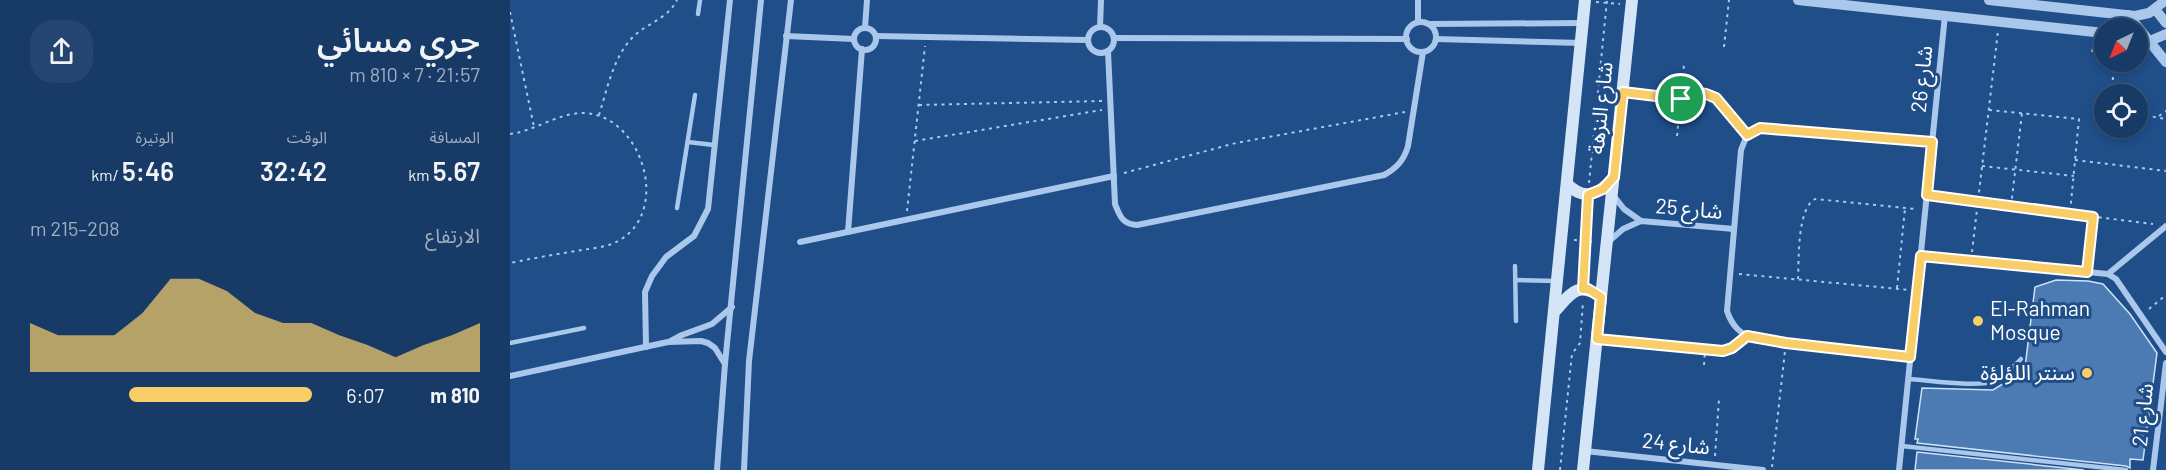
<!DOCTYPE html>
<html lang="ar">
<meta charset="utf-8">
<style>
body{margin:0;font-family:Barlow,"Noto Sans Arabic",sans-serif;background:#24456f;color:#f1f3f6;direction:rtl;height:100vh;display:flex;flex-direction:column;font-size:22px;white-space:nowrap}
*{box-sizing:border-box;margin:0}
p{font-size:20px;color:#9eadbf}
.icon{flex:none;width:33px;height:33px;fill:none;stroke:currentColor;stroke-width:2;stroke-linecap:round;stroke-linejoin:round}
.map{position:relative;flex:1;overflow:hidden;direction:ltr}
.sheet{display:flex;flex-direction:column;background:#173a66;width:510px}
.sheet>*{flex:none}
.needle{width:39px;rotate:223deg}
.buttons{position:absolute;left:1584px;top:18px;display:grid;gap:12px}
.buttons a{display:grid;place-items:center;width:54px;height:54px;border-radius:50%;background:#173a66;box-shadow:0 3px 9px #0003,0 0 0 2px #36547a;font-size:30px}
.pin{position:absolute;display:grid;place-items:center;width:51px;height:51px;color:#fff;margin:-26px;border:3px solid #fff;border-radius:50%;box-shadow:0 2px 6px #0007}
.round{display:grid;place-items:center;flex:none;width:63px;height:63px;border-radius:24px;background:#24456f}
.headline{display:flex;align-items:center;justify-content:space-between;height:102px;padding:0 30px}
h1{font-size:33px;font-weight:600;line-height:45px}
.figures{display:grid;grid-template-columns:repeat(3,1fr);gap:9px;height:102px;padding:6px 30px}
.figures div{display:grid;align-content:center}
.figures b{font-size:26px;font-weight:600}
.figures small{font-size:16px;font-weight:400}
.figures p{font-size:16px}
.chart{height:168px;padding:12px 30px}
.chart p{display:flex;justify-content:space-between}
.chart svg{width:100%;height:108px;margin-top:6px;fill:#f9ce69;opacity:.7}
ul{padding:0 30px;list-style:none;font-size:20px}
li{display:grid;grid-template-columns:96px 72px 1fr;align-items:center;height:45px}
li i{height:15px;border-radius:8px;background:#f9ce69}
main{display:flex;flex:1;min-height:0}
.map>svg:first-child{display:block}
.building{fill:#4b7bb2;stroke:#cee2f8;stroke-width:1.5}
.lines{fill:none;stroke-linecap:round;stroke-linejoin:round}
.path{stroke:#aac8eb;stroke-width:2;stroke-dasharray:3 4.5;stroke-linecap:butt}
.service{stroke:#aac8eb;stroke-width:4.5}
.minor{stroke:#aac8eb;stroke-width:6}
.tertiary{stroke:#aac8eb;stroke-width:10}
.secondary{stroke:#d5e5f8;stroke-width:12}
.route-casing{stroke:#fff;stroke-width:12}
.route{stroke:#f9ce69;stroke-width:8}
.poi-dot{fill:#f9ce69;stroke:#1f4e88;stroke-width:2}
.labels{text-anchor:middle;stroke-width:6;stroke-linejoin:round;paint-order:stroke}
.street-label{font-size:21px;fill:#fff;stroke:#1f4e88}
.poi-label{font-size:21px;fill:#fff;stroke:#1f4e88;text-anchor:start}
</style>
<main>
<div class="map">
<svg width="1656" height="470" viewBox="0 0 1656 470">
<rect width="100%" height="100%" fill="#1f4e88"/>
<!-- building -->
<g class="building">
<polygon points="1546,280 1578,281 1593,284 1620,314 1647,353 1633,460 1620,459 1620,468 1616,466 1407,443 1408,439 1405,439 1412,388 1483,390 1501,379 1515,367 1525,287"/>
<polygon points="1407,452 1574,470 1405,470"/>
</g>
<g class="lines">
<!-- path -->
<g class="path">
<polyline points="1086,2 1110,4"/>
<polyline points="0,12 24,127"/>
<polyline points="1214,47 1219,0"/>
<polyline points="1582,52 1584,43"/>
<polyline points="1604,62 1602,91 1605,93 1615,92 1618,94"/>
<path d="M1171,91C1209,95 1209,100 1232,128"/>
<polyline points="1123,94 1171,99"/>
<polyline points="409,105 592,101"/>
<polyline points="1479,110 1569,119 1560,213"/>
<polyline points="1628,114 1656,119"/>
<path d="M89,115C97,90 103,58 122,38C136,23 157,20 167,0"/>
<polyline points="1649,116 1656,111"/>
<path d="M0,134C25,131 49,112 75,113C132,116 162,212 108,241C98,247 84,248 72,250C48,254 24,258 0,263"/>
<polyline points="1167,136 1174,64"/>
<polyline points="405,141 592,110"/>
<polyline points="1565,160 1656,171"/>
<polyline points="1472,166 1564,176"/>
<polyline points="614,173 726,143 895,112"/>
<polyline points="1079,183 1097,0"/>
<polyline points="1425,197 1643,224"/>
<polyline points="1501,206 1512,113"/>
<polyline points="397,211 415,46"/>
<polyline points="1064,240 1085,242"/>
<polyline points="1462,252 1488,31"/>
<polyline points="1578,265 1583,217"/>
<polyline points="1229,274 1400,290"/>
<polyline points="1074,279 1078,206"/>
<path d="M1288,279C1289,259 1287,209 1305,199L1405,209"/>
<polyline points="1387,288 1395,208"/>
<polyline points="1639,309 1656,295"/>
<polyline points="1099,340 1204,351 1223,348 1231,343"/>
<polyline points="1194,365 1195,350"/>
<polyline points="1205,456 1209,399"/>
<polyline points="1262,467 1275,351"/>
<polyline points="1050,470 1061,363 1062,354 1070,343 1073,302"/>
</g>
<!-- service -->
<g class="service">
<polyline points="188,14 190,0"/>
<polyline points="178,142 204,145"/>
<polyline points="167,208 185,95"/>
<polyline points="1005,266 1006,321"/>
<polyline points="1005,280 1046,281"/>
<polyline points="0,343 74,328"/>
<path d="M1398,379C1418,380 1468,388 1485,381C1495,376 1503,367 1511,359"/>
<polyline points="1392,446 1616,470"/>
</g>
<!-- minor -->
<g class="minor">
<polyline points="908,0 908,22"/>
<circle cx="911" cy="37" r="15"/>
<polyline points="919,24 1072,23"/>
<polyline points="590,27 591,0"/>
<circle cx="591" cy="40" r="13"/>
<polyline points="355,28 357,0"/>
<circle cx="355" cy="39" r="11"/>
<polyline points="276,36 344,39"/>
<polyline points="366,36 578,40"/>
<polyline points="604,38 897,39"/>
<polyline points="926,39 1071,43"/>
<path d="M598,51L605,204C610,216 612,224 627,225L874,175C887,168 894,160 898,146L913,52"/>
<polyline points="1103,195 1114,209 1131,221"/>
<polyline points="338,232 352,49"/>
<polyline points="290,242 604,176"/>
<polyline points="1097,243 1113,229 1131,221 1224,229"/>
<polyline points="1411,256 1598,274 1606,279 1656,352"/>
<polyline points="1598,274 1656,226"/>
<polyline points="159,342 172,335 202,324 222,307"/>
<polyline points="136,347 135,292 142,276 156,257 184,236 198,209 220,0"/>
<path d="M1400,357L1245,339C1230,334 1222,326 1217,311L1231,150L1237,135L1250,128L1422,143"/>
<polyline points="0,376 158,342 191,341 198,343 205,348 215,364"/>
<polyline points="1075,451 1253,470"/>
<polyline points="207,470 215,364 251,0"/>
<polyline points="234,470 239,361 281,0"/>
<polyline points="1389,470 1435,15"/>
<polyline points="1643,470 1656,363"/>
</g>
<!-- tertiary -->
<g class="tertiary">
<polyline points="1288,0 1594,33"/>
<polyline points="1479,0 1625,16 1639,13 1656,0"/>
<polyline points="1645,9 1656,23"/>
<polyline points="1618,15 1656,62"/>
<polyline points="1628,39 1640,41 1656,34"/>
</g>
<!-- secondary -->
<g class="secondary">
<path d="M1057,184C1075,202 1090,194 1104,177"/>
<path d="M1044,312C1060,295 1067,280 1091,297"/>
<polyline points="1028,470 1075,0"/>
<polyline points="1073,470 1122,0"/>
</g>
</g>
<g class="lines">
<!-- route casing -->
<g class="route-casing">
<polygon id="route" points="1172,91 1196,94 1206,98 1237,135 1250,128 1422,142 1417,195 1583,217 1577,272 1411,256 1400,357 1276,343 1237,336 1222,348 1213,351 1087,339 1091,297 1078,289 1073,289 1078,195 1093,189 1104,177 1113,92 1171,99"/>
</g>
<!-- route -->
<use href="#route" class="route"/>
</g>
<!-- markers -->
<g class="poi-dot">
<circle cx="1468" cy="321" r="6"/>
<circle cx="1577" cy="373" r="6"/>
</g>
<g class="labels">
<!-- street labels -->
<g class="street-label">
<text transform="translate(1412 79) rotate(-84)" y="7">شارع 26</text>
<text transform="translate(1091 108) rotate(-84)" y="7">شارع النزهة</text>
<text transform="translate(1179 209) rotate(5)" y="7">شارع 25</text>
<text transform="translate(1633 415) rotate(-84)" y="7">شارع 21</text>
<text transform="translate(1166 444) rotate(6)" y="7">شارع 24</text>
</g>
<!-- poi labels -->
<g class="poi-label">
<text x="1480" y="316">El-Rahman<tspan x="1480" dy="24">Mosque</tspan></text>
<text x="1565" y="380" text-anchor="end">سنتر اللؤلؤة</text>
</g>
</g>
</svg>
<div class="buttons">
<a><svg class="needle" viewBox="-14 -14 28 28"><path d="M0-13l5 13h-10z" fill="#e53935"/><path d="M0 13l5-13h-10z" fill="#9eadbf"/></svg></a>
<a><svg class="icon" aria-label="locate" viewBox="0 0 24 24"><circle cx="12" cy="12" r="6"/><path d="M12 2v4M12 18v4M2 12h4M18 12h4"/></svg></a>
</div>
<div class="pin" style="left:1171px;top:99px;background:#1e9e55"><svg class="icon" aria-label="arrive" viewBox="0 0 24 24"><path d="M6 21V4h12l-3 4 3 4H6"/></svg></div>
</div>
<section class="sheet">
<div class="headline"><div><h1>جري مسائي</h1><p>21:57 · 7 × 810 m</p></div><a class="round"><svg class="icon" aria-label="share" viewBox="0 0 24 24"><path d="M12 15V3M7 8l5-5 5 5M5 13v7h14v-7"/></svg></a></div>
<div class="figures">
<div><p>المسافة</p><b>5.67<small> km</small></b></div>
<div><p>الوقت</p><b>32:42</b></div>
<div><p>الوتيرة</p><b>5:46<small> /km</small></b></div>
</div>
<div class="chart"><p><span>الارتفاع</span>208–215 m</p>
<svg viewBox="0 0 160 44" preserveAspectRatio="none"><path d="M0 44V24L10 29L20 29L30 29L40 20L50 6L60 6L70 11L80 20L90 24L100 24L110 29L120 33L130 38L140 33L150 29L160 24V44z"/></svg>
</div>
<ul>
<li><b>810 m</b>6:07<i style="width:65%"></i></li>
</ul>
</section>
</main>
